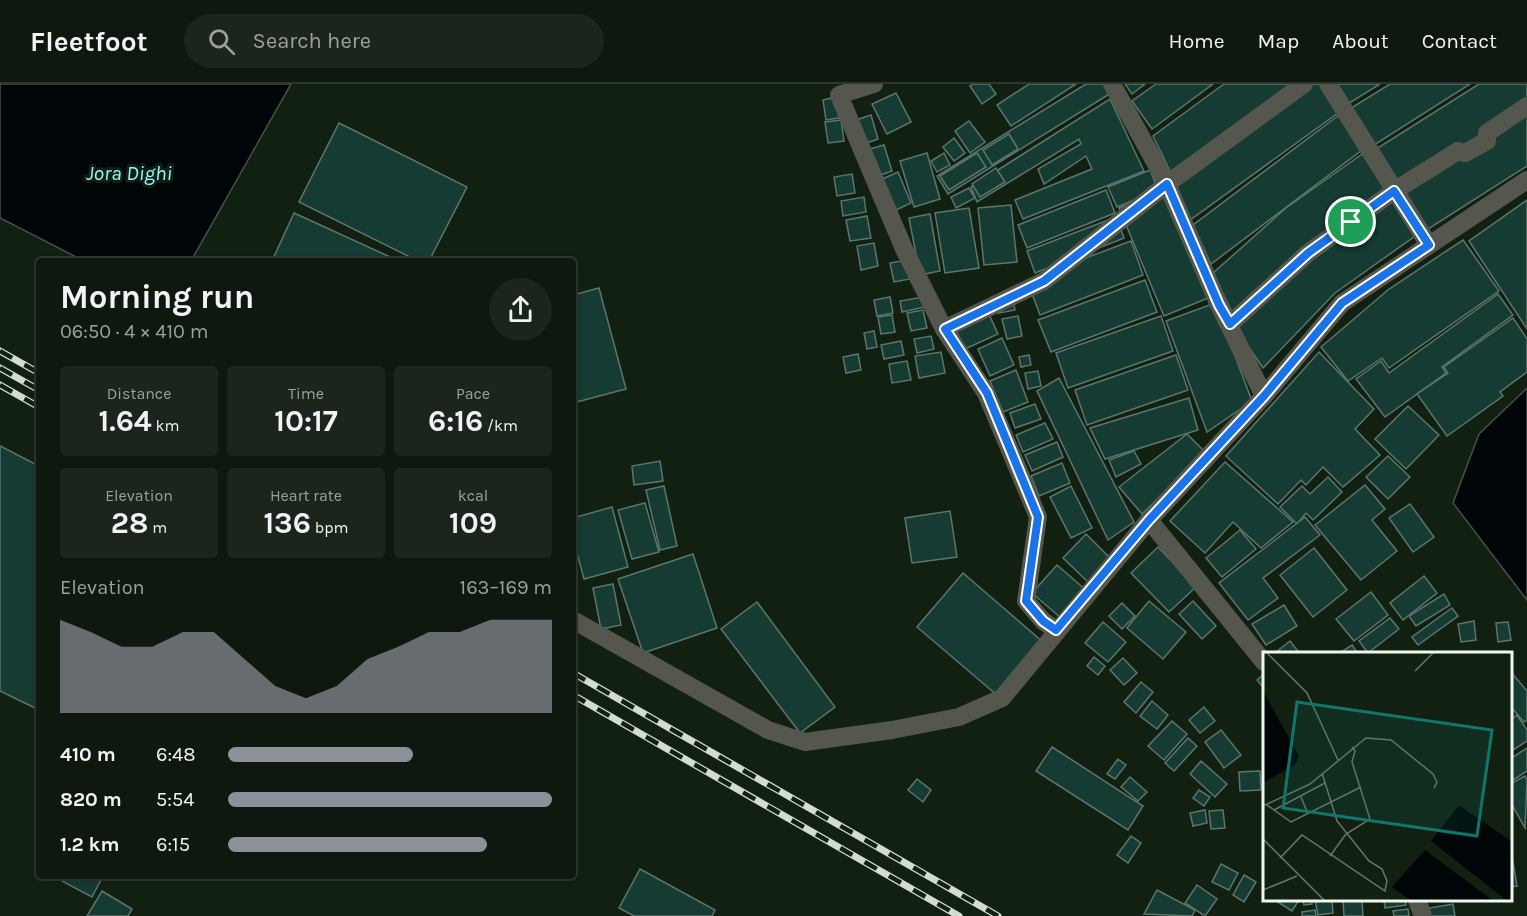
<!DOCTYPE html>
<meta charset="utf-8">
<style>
body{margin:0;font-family:Karla,sans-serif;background:#1c251c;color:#f1f3f6;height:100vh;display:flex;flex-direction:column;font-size:22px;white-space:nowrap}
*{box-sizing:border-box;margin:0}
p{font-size:20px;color:#9ba09e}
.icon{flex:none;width:33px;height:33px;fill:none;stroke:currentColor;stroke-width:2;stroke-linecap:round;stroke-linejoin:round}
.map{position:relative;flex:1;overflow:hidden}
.side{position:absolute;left:36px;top:174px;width:540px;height:621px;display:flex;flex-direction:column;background:#0e180e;border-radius:6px;box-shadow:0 3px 9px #0003,0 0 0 2px #2e372e}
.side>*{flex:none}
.pin{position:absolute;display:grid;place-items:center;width:51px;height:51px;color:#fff;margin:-26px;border:3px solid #fff;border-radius:50%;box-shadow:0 2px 6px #0007}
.round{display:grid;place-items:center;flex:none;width:63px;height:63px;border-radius:32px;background:#1c251c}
.summary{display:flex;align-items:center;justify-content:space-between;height:102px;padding:0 24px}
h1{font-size:33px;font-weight:700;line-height:45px}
.metrics{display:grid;grid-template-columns:repeat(3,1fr);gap:9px;height:102px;padding:6px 24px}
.metrics div{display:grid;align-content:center;border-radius:6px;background:#1c251c;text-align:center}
.metrics b{font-size:30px;font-weight:700}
.metrics small{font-size:16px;font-weight:400}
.metrics p{font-size:16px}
.chart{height:168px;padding:12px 24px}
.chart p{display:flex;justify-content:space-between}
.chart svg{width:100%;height:108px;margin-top:6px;fill:#8c9099;opacity:.7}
ul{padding:0 24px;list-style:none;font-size:20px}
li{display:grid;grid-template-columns:96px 72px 1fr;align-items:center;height:45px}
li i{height:15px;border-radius:8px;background:#8c9099}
header{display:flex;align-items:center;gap:36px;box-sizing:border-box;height:84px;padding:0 30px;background:#0e180e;border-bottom:2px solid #2e372e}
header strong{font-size:28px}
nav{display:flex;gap:33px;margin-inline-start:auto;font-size:21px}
.search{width:420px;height:54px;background:#1c251c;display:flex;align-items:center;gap:15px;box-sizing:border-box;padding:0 21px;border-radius:33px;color:#9ba09e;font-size:22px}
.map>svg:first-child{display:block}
.water{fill:#000607;stroke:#474f4c;stroke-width:1.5}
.building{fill:#153b32;stroke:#5c766e;stroke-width:1.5}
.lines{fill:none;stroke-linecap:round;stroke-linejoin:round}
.minor{stroke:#55574e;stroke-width:18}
.rail-casing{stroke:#d2dcd2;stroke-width:7}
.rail{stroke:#122012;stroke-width:4.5;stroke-dasharray:14;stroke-linecap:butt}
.route-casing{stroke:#fff;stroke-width:12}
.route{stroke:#1a73e8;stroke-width:8}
.labels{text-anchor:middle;stroke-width:6;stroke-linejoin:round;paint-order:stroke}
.water-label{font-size:21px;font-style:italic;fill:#99f4ff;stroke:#122012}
.inset-road{fill:none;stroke:#6a766a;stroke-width:1.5}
.view{fill:#0f766e;fill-opacity:0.15;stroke:#0f766e;stroke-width:3}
.inset-edge{fill:none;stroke:#eef8ee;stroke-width:3}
</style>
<header>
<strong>Fleetfoot</strong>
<div class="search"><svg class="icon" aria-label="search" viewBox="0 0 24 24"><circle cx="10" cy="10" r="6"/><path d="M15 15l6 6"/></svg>Search here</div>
<nav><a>Home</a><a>Map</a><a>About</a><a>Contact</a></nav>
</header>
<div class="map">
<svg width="1527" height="832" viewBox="0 0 1527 832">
<rect width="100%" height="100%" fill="#122012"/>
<!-- water -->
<g class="water">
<polygon points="0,0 291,0 191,177 84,177 0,134"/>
<polygon points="1527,304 1527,516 1453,419 1479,350"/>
</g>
<!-- building -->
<g class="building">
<polygon points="973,0 989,0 996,10 982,20 970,2"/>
<polygon points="1029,0 1076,0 1011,42 997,21"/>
<polygon points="1086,0 1105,0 1111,9 948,110 937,92"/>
<polygon points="1125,0 1145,0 1132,10"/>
<polygon points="1156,0 1213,0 1152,45 1132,17"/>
<polygon points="1224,0 1298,0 1172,91 1153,52"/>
<polygon points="1307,0 1322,0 1338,29 1190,136 1172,99"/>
<polygon points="1335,0 1380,0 1348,20"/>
<polygon points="1390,0 1470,0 1371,63 1348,26"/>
<polygon points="1479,0 1527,0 1527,15 1483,50 1395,102 1373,67"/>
<polygon points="896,9 911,38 887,50 872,20"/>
<polygon points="836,13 839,34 826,36 823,16"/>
<polygon points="1110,15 1144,87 1023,135 1015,116 1092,85 1086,72 1044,100 1038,85 1081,60 1079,55 977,118 971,103"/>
<polygon points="1527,26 1527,82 1425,147 1399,106"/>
<polygon points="871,31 878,55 864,60 856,36"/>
<polygon points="1339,31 1362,66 1211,180 1193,141"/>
<polygon points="841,36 844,57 828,59 825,38"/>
<polygon points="969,37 985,58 970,69 955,47"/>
<polygon points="339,39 467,103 429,177 418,177 299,118"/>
<polygon points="1009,50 1018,65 992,81 983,66"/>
<polygon points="954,54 965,69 954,77 943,63"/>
<polygon points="884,61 892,87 878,92 870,65"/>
<polygon points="1365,68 1390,105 1234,232 1213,189 1286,124"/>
<polygon points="927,69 940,115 914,123 900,77"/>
<polygon points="944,69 950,81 937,88 931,77"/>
<polygon points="977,69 986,83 949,106 940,92"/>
<polygon points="996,84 1005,98 980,113 972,100"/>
<polygon points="1150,86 1158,106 1117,123 1108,103"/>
<polygon points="898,88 911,119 894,127 880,96"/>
<polygon points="852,90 855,109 837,112 834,93"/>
<polygon points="969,104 975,114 956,124 951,113"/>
<polygon points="1106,106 1115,129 1027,164 1018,141"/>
<polygon points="1161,107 1208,214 1164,232 1119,124"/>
<polygon points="1392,112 1418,150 1335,209 1263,284 1235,243 1308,174"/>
<polygon points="864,113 866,128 843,132 841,117"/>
<polygon points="1527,116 1527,245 1469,157"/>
<polygon points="1011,121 1017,178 984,181 978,124"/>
<polygon points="969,124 979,184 945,189 935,129"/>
<polygon points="294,129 399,177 272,177"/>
<polygon points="930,130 940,187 920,191 909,134"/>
<polygon points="867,132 871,154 850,157 846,136"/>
<polygon points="1116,133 1124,154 1035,189 1027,167"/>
<polygon points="1463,156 1499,207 1389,284 1382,274 1348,297 1321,263 1389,205"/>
<polygon points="1131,157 1143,191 1040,231 1027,196"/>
<polygon points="874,159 878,182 861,186 857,162"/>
<polygon points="907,176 910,195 894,198 890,179"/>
<polygon points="1145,196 1157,228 1051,268 1038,236"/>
<polygon points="599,204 626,305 573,319 573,211"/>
<polygon points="1498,210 1513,231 1442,283 1446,289 1385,333 1356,295 1381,277 1389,289"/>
<polygon points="890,213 893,229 877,232 874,216"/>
<polygon points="923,213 925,223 902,228 900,217"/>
<polygon points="1013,216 1015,226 999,229"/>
<polygon points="1215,219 1252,317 1207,348 1166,237"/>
<polygon points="986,224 998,250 965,265 953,240"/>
<polygon points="923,226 927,244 911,247 907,229"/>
<polygon points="892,231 895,248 881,250 878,233"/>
<polygon points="1018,232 1022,252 1007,255 1002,235"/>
<polygon points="1161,232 1173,267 1068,304 1056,269"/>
<polygon points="1513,234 1527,255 1527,288 1500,308 1503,312 1447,352 1417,310 1448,289 1444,283"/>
<polygon points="874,247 877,263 867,265 864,249"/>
<polygon points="931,252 934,265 917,269 914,255"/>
<polygon points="1002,254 1014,281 990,292 978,265"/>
<polygon points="901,257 904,271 884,275 881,261"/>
<polygon points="941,268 945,289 919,294 915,272"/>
<polygon points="1319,268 1374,325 1355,345 1380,371 1343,403 1323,383 1306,401 1301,396 1278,420 1226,372"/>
<polygon points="858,270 861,286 846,289 843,273"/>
<polygon points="1029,271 1031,281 1021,283 1019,273"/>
<polygon points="1176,271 1188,306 1087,341 1075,306"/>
<polygon points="907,277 911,296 892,299 889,280"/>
<polygon points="1016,286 1028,318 1003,328 990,297"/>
<polygon points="1038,287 1041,302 1028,305 1025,289"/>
<polygon points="1059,294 1134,438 1108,456 1037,307"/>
<polygon points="1189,314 1198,346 1105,375 1090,344"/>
<polygon points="1035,320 1041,335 1015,344 1010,329"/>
<polygon points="1408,322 1439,351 1406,385 1375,355"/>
<polygon points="1045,339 1053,355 1023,368 1016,351"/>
<polygon points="1187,350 1205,368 1142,430 1119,403"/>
<polygon points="1057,358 1063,373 1032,387 1025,371"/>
<polygon points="0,362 39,382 39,626 0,607"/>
<polygon points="1134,367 1141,380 1116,393 1109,376"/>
<polygon points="1388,372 1410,393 1388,415 1366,393"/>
<polygon points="660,377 663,397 634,401 632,382"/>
<polygon points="1225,378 1293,438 1261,464 1233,438 1205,469 1170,437"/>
<polygon points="1062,379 1070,399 1039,412 1031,392"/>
<polygon points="1328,393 1342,408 1313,436 1306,429 1297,440 1280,423 1302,402 1310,410"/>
<polygon points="1365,401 1385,425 1372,436 1397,467 1361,496 1315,441"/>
<polygon points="664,402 677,462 660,466 646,406"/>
<polygon points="1071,402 1092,444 1071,454 1050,413"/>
<polygon points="645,419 659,468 632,475 618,426"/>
<polygon points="1410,420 1434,453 1413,468 1389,434"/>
<polygon points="612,423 628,483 584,495 573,454 573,434"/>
<polygon points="950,427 957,473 912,479 905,434"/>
<polygon points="1305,433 1320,451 1263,494 1278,514 1248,536 1219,499"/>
<polygon points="1240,446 1256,465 1222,493 1206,474"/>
<polygon points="1086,450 1110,474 1088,498 1063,474"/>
<polygon points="1158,463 1196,503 1169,528 1131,489"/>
<polygon points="1314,464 1347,506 1313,533 1280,491"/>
<polygon points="693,470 717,544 643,569 618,495"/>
<polygon points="1057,481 1087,507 1062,535 1032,509"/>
<polygon points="963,489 1044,559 998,612 917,543"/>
<polygon points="1424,492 1437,509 1403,536 1390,519"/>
<polygon points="613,500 621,541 601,545 593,504"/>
<polygon points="1371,508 1388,531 1354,557 1336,535"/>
<polygon points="1444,510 1450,521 1416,542 1409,532"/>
<polygon points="1149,517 1186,548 1163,575 1127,544"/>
<polygon points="1193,517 1216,542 1202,555 1179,530"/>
<polygon points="757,518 835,623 800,649 721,545"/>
<polygon points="1122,519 1135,532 1122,545 1109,532"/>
<polygon points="1284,521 1297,542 1266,561 1252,540"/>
<polygon points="1452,524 1458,532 1418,561 1412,553"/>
<polygon points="1390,534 1399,545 1368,569 1359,557"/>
<polygon points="1474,537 1476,556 1461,558 1458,540"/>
<polygon points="1103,538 1126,558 1108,578 1085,559"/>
<polygon points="1508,538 1511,556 1498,558 1496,539"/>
<polygon points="1290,557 1300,570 1278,570 1276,568"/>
<polygon points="1352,561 1358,570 1338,570"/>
<polygon points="1094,573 1105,582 1098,591 1087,582"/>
<polygon points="1123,574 1137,589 1124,601 1110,586"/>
<polygon points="1510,587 1527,607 1527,636 1524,638 1510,622"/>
<polygon points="1264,590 1264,600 1262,602 1257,596"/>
<polygon points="1141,598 1153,608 1136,629 1124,618"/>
<polygon points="1152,617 1168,631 1157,645 1140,632"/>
<polygon points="1204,623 1215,637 1200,649 1189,636"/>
<polygon points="1517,631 1527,646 1527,657 1510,668 1510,636"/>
<polygon points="1172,637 1187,650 1164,676 1148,662"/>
<polygon points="1221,646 1241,671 1224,684 1205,658"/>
<polygon points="1188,654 1197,662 1174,687 1165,679"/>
<polygon points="1052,663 1143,722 1128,746 1036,687"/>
<polygon points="1527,664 1527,687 1510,698 1510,675"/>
<polygon points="1118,675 1126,681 1115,695 1107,690"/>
<polygon points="1201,677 1227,700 1215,713 1190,690"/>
<polygon points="1260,687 1261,706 1240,707 1239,688"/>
<polygon points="1525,692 1527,696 1525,744 1510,717 1510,700"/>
<polygon points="1130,693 1147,708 1138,717 1121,703"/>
<polygon points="917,695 931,706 923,718 908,706"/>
<polygon points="1199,706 1210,713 1204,722 1193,714"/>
<polygon points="1205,726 1207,739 1193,742 1190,729"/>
<polygon points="1223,726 1225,744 1211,745 1209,727"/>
<polygon points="1131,752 1141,759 1128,779 1117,771"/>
<polygon points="1510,778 1513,778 1517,802 1510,803"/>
<polygon points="1221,780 1238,789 1229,806 1212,798"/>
<polygon points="640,785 715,826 712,832 634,832 619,824"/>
<polygon points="1244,791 1256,798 1244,818 1233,811"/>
<polygon points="59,792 103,792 92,813 58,795"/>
<polygon points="1197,801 1217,815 1205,832 1185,819"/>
<polygon points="1157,806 1195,826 1192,832 1144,830"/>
<polygon points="102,807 132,825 128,832 87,832"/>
<polygon points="1280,816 1299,816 1292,827 1278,818"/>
<polygon points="1303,816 1312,816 1312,820 1304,821"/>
<polygon points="1315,816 1332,816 1333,829 1318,831"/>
<polygon points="1343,816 1362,816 1363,832 1344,832"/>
<polygon points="1384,816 1405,816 1406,821 1385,824"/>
<polygon points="1453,820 1455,832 1430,832 1429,824"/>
<polygon points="1408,825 1409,832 1394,832 1393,827"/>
<polygon points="1315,826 1316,832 1302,832 1302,828"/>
</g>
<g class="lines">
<!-- minor -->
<g class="minor">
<polyline points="874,0 839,11 904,165 944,245 986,309 1038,433 1026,517 1043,537 1056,546"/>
<polyline points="1112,0 1167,100 1219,221 1264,312"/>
<polyline points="1328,0 1429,161"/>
<polyline points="1230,240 1308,169 1394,107 1458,67 1465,69 1487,57 1487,49 1527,22"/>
<polyline points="944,245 1044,197 1167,100 1304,0"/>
<polyline points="1149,436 1264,578"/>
<polyline points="573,536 768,646 805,658 892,646 959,633 1002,614 1149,436 1264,312 1342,219 1527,96"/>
<polyline points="1417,816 1423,832"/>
</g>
<!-- rail casing -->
<g class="rail-casing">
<g id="rail">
<polyline points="0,267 39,289"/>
<polyline points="0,284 39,306"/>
<polyline points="0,301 39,323"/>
<polyline points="573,589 998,832"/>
<polyline points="573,611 959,832"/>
</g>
</g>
<!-- rail -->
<use href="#rail" class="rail"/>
</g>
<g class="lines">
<!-- route casing -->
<g class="route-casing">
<polygon id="route" points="1167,100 1219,221 1230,240 1308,169 1394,107 1429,161 1342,219 1264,312 1149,436 1056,546 1043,537 1026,517 1038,433 987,309 945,245 1044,197"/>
</g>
<!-- route -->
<use href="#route" class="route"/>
</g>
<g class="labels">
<!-- water labels -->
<g class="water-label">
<text x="129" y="96">Jora Dighi</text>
</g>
</g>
<!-- overview -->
<g transform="translate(1263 568)">
<rect width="249" height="249" fill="#122012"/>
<path d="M0,39L36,104L32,113L0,131ZM196,153L249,190V248H243L168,189ZM162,198L229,248H147L129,235Z" fill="#000607"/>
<path class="inset-road" d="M4,1L44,41L75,108M152,19L170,1M38,145L45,162M4,153L28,170L98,135M0,154L47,132L103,86L128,88L170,122L174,130L171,136M11,158L62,131M0,187L61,248M67,204L83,182L107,167L89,110L92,99L89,95M17,206L39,183L122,239L124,229L119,217L106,209L74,169L59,121M0,238L34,224"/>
<path class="view" d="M34,50L229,78L214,184L20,156Z"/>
<rect width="249" height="249" class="inset-edge"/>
</g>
</svg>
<div class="pin" style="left:1351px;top:138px;background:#1e9e55"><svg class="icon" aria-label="arrive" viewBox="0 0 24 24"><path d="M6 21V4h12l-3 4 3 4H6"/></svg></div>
<section class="side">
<div class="summary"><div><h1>Morning run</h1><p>06:50 · 4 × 410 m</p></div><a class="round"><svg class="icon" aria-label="share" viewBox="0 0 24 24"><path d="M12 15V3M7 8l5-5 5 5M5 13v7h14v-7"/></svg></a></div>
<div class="metrics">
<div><p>Distance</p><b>1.64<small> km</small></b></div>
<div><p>Time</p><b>10:17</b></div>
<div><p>Pace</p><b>6:16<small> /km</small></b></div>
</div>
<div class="metrics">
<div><p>Elevation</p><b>28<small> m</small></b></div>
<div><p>Heart rate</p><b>136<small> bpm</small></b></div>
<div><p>kcal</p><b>109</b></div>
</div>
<div class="chart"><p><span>Elevation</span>163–169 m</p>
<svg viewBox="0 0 160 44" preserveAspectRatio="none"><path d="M0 44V6L10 11L20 17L30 17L40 11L50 11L60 22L70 33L80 38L90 33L100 22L110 17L120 11L130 11L140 6L150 6L160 6V44z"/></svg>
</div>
<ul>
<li><b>410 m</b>6:48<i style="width:57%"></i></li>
<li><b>820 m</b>5:54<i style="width:100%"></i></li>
<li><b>1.2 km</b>6:15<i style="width:80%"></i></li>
</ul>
</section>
</div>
